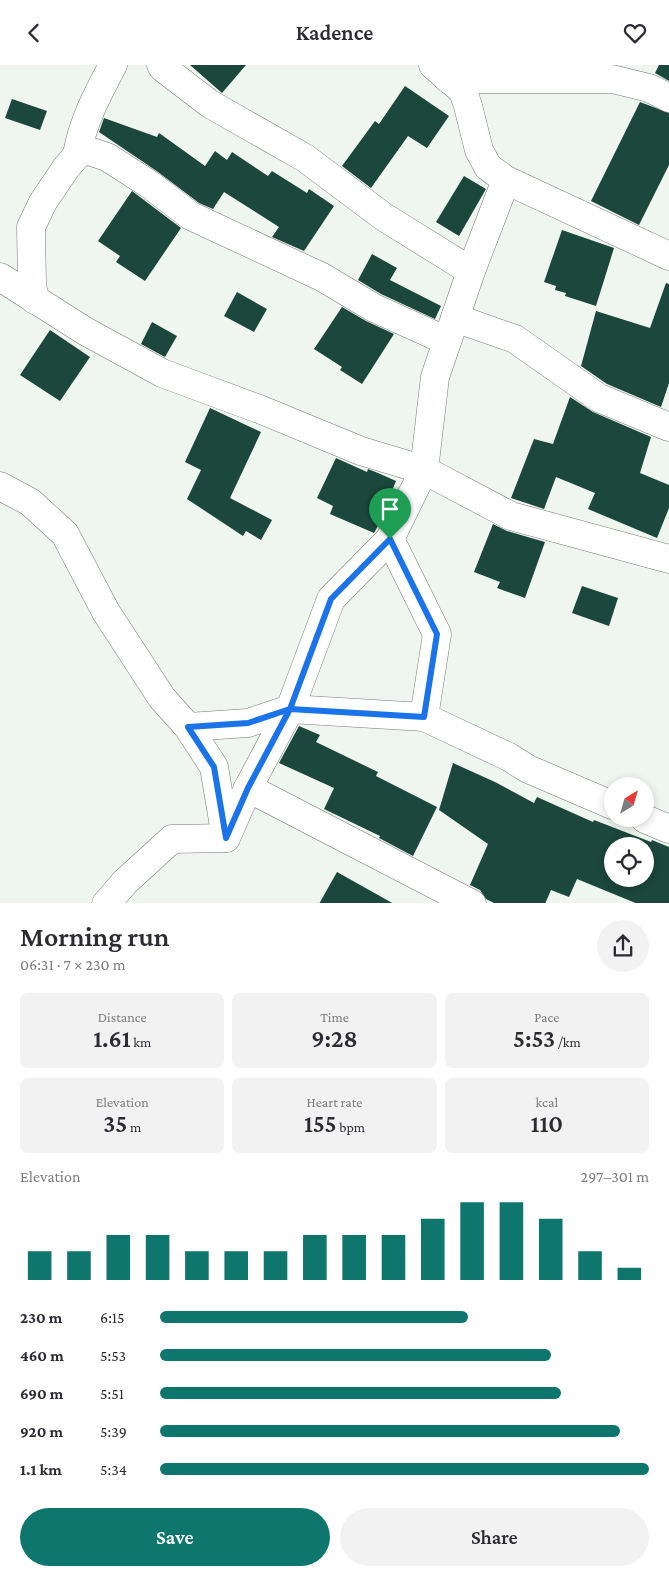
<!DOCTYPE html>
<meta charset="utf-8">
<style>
body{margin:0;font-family:"Crimson Pro",serif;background:#f2f2f3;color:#2b2b33;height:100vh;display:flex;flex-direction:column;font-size:19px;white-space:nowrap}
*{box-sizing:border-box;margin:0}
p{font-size:16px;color:#7c7c81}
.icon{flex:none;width:28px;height:28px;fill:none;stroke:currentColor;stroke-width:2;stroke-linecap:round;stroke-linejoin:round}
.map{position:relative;height:838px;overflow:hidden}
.side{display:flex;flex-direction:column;background:#fff;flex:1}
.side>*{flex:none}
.needle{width:32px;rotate:37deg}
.buttons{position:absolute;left:604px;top:712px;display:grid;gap:10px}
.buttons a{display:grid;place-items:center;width:50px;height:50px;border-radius:50%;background:#fff;box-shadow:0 2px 8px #0003;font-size:25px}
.pin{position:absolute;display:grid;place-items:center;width:42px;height:42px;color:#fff;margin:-51px -21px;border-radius:50% 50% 50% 0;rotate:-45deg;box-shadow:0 0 5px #0007}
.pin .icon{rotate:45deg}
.round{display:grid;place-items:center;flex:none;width:52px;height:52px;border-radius:26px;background:#f2f2f3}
.head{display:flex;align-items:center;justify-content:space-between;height:85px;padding:0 20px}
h1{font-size:28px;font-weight:600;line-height:38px}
.stats{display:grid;grid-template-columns:repeat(3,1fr);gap:8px;height:85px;padding:5px 20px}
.stats div{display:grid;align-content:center;border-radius:8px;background:#f2f2f3;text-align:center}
.stats b{font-size:25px;font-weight:600}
.stats small{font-size:14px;font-weight:400}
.stats p{font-size:14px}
.chart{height:140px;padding:10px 20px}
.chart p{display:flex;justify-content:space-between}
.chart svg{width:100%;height:90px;margin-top:5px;stroke:#0f766e;stroke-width:6}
.action{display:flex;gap:10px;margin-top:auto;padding:10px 20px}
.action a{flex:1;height:58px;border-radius:30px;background:#0f766e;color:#fff;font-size:20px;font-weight:600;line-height:58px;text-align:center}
.action a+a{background:#f2f2f3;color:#2b2b33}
ul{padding:0 20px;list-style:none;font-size:16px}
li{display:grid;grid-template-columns:80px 60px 1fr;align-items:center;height:38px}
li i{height:12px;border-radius:6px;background:#0f766e}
header{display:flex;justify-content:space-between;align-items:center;height:65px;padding:0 20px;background:#fff;font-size:22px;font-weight:600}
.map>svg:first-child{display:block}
.building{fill:#1c473c;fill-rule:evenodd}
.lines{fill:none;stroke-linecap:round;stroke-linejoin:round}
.minor-casing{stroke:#767b76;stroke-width:29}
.minor{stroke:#fff;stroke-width:28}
.route-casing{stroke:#fff;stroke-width:10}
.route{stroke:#1a73e8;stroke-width:6}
</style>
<header><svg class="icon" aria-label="back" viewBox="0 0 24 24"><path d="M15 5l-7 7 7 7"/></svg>Kadence<svg class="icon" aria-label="heart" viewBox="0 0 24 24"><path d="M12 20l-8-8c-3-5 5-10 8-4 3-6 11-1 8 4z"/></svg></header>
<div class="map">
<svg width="669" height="839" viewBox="0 0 669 839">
<rect width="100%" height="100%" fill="#eff5ef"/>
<!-- building -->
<g class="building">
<polygon points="190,0 246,0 222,28"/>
<polygon points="659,0 669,0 669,16 655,8"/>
<polygon points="405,21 449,51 427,83 408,71 371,123 342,101 375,56 379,59"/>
<polygon points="12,34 47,46 40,65 5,53"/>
<polygon points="640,37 669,48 669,100 639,160 591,136"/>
<polygon points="104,53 157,72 159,68 205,101 215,86 227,95 232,87 268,111 272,106 307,128 309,124 334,141 304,186 272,172 279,162 224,127 213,144 199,138 158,107 99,67"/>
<polygon points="464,111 486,124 459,171 436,157"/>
<polygon points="132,126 181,163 145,216 116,197 120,191 98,176"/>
<polygon points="562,165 614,183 596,241 565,231 566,228 555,225 556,221 544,217"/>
<polygon points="372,189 397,203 390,215 441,241 435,254 381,229 358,215"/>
<polygon points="666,218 669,219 669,318 661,342 607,319 581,301 596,246 650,263"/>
<polygon points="237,227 267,244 254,267 224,251"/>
<polygon points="342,242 366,256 394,269 362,319 340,305 342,302 314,284"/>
<polygon points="152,257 177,271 165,292 141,279"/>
<polygon points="50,265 90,292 60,336 20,310"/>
<polygon points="570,332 593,347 651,372 640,408 669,420 669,443 657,473 588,444 595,428 556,412 544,444 511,433 534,374 553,379"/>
<polygon points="210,343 261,367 230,433 272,455 261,475 246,466 243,471 187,434 201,405 185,397"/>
<polygon points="336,393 367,407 368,404 378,408 396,416 385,442 388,443 374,468 330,449 333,441 317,433"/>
<polygon points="493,459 507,466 545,477 525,533 497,523 500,517 474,507"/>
<polygon points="582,521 618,533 609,561 572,548"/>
<polygon points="299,661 320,670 316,677 378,707 376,711 437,742 413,791 379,773 380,771 324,744 334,723 279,698"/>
<path d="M453,698L495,717L534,738L537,732L593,757L594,755L651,777L652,775L669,782V839H638L577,814L569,832L551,825L545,839H496L486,834L480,825L470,820L488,779L439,745ZM612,781H645V814H612Z"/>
<polygon points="337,807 394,839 319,839"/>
</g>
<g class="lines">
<!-- minor casing -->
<g class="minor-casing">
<g id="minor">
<polyline points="161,0 163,3 210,39 305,93 384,152 471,206"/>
<polyline points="433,0 463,26 468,41 479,85 488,102 506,115 669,191"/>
<polyline points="448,14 612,14 649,23 669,33"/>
<path d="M77,90C82,58 98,28 113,0"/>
<polyline points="0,212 85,266 162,308 259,344 361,386 424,405 511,451 669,494"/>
<polyline points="35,235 32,220 31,162 43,137 66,103 77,90 86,85 107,92 149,119 191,151 322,212 374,243 447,276"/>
<polyline points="455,253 515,274 599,333 669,362"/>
<polyline points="0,421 30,437 65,469 106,547 162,633 188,662"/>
<polyline points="424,652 437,569 390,474 424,405 435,312 471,206 506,115"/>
<polyline points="248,723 472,839"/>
<polyline points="645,754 669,764"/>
<polyline points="226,773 214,702 188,662 248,658 290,644 331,534 390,474"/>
<polyline points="106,839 125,817 172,774 226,773 248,723 290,644 424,652 509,692 528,704 612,740"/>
</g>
</g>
<!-- minor -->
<use href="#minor" class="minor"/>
</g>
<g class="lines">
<!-- route casing -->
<g class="route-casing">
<polyline id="route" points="390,474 331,534 290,644 248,658 188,662 214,702 226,773 248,723 290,644 424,652 437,569 390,474"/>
</g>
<!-- route -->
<use href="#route" class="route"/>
</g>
</svg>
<div class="buttons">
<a><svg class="needle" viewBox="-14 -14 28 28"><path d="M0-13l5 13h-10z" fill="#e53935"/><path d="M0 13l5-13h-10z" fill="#7c7c81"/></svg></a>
<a><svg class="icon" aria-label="locate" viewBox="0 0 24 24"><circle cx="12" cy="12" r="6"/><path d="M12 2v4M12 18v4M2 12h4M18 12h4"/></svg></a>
</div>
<div class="pin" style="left:390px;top:474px;background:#1e9e55"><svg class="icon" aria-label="arrive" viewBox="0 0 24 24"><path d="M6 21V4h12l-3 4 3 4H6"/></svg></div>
</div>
<section class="side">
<div class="head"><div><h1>Morning run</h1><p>06:31 · 7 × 230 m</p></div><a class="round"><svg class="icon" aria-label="share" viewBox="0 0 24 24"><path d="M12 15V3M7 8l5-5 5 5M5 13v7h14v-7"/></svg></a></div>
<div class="stats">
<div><p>Distance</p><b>1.61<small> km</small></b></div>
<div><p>Time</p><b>9:28</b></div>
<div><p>Pace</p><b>5:53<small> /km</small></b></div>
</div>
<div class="stats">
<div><p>Elevation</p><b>35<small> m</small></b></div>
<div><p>Heart rate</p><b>155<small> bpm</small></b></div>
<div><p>kcal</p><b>110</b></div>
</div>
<div class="chart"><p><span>Elevation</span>297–301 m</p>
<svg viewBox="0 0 160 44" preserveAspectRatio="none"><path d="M5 44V30M15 44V30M25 44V22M35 44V22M45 44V30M55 44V30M65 44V30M75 44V22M85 44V22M95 44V22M105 44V14M115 44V6M125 44V6M135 44V14M145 44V30M155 44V38"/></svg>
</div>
<ul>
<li><b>230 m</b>6:15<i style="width:63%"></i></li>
<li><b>460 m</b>5:53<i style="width:80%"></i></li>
<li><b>690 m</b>5:51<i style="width:82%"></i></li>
<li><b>920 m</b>5:39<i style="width:94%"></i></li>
<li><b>1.1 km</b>5:34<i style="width:100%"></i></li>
</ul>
<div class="action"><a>Save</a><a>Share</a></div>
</section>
